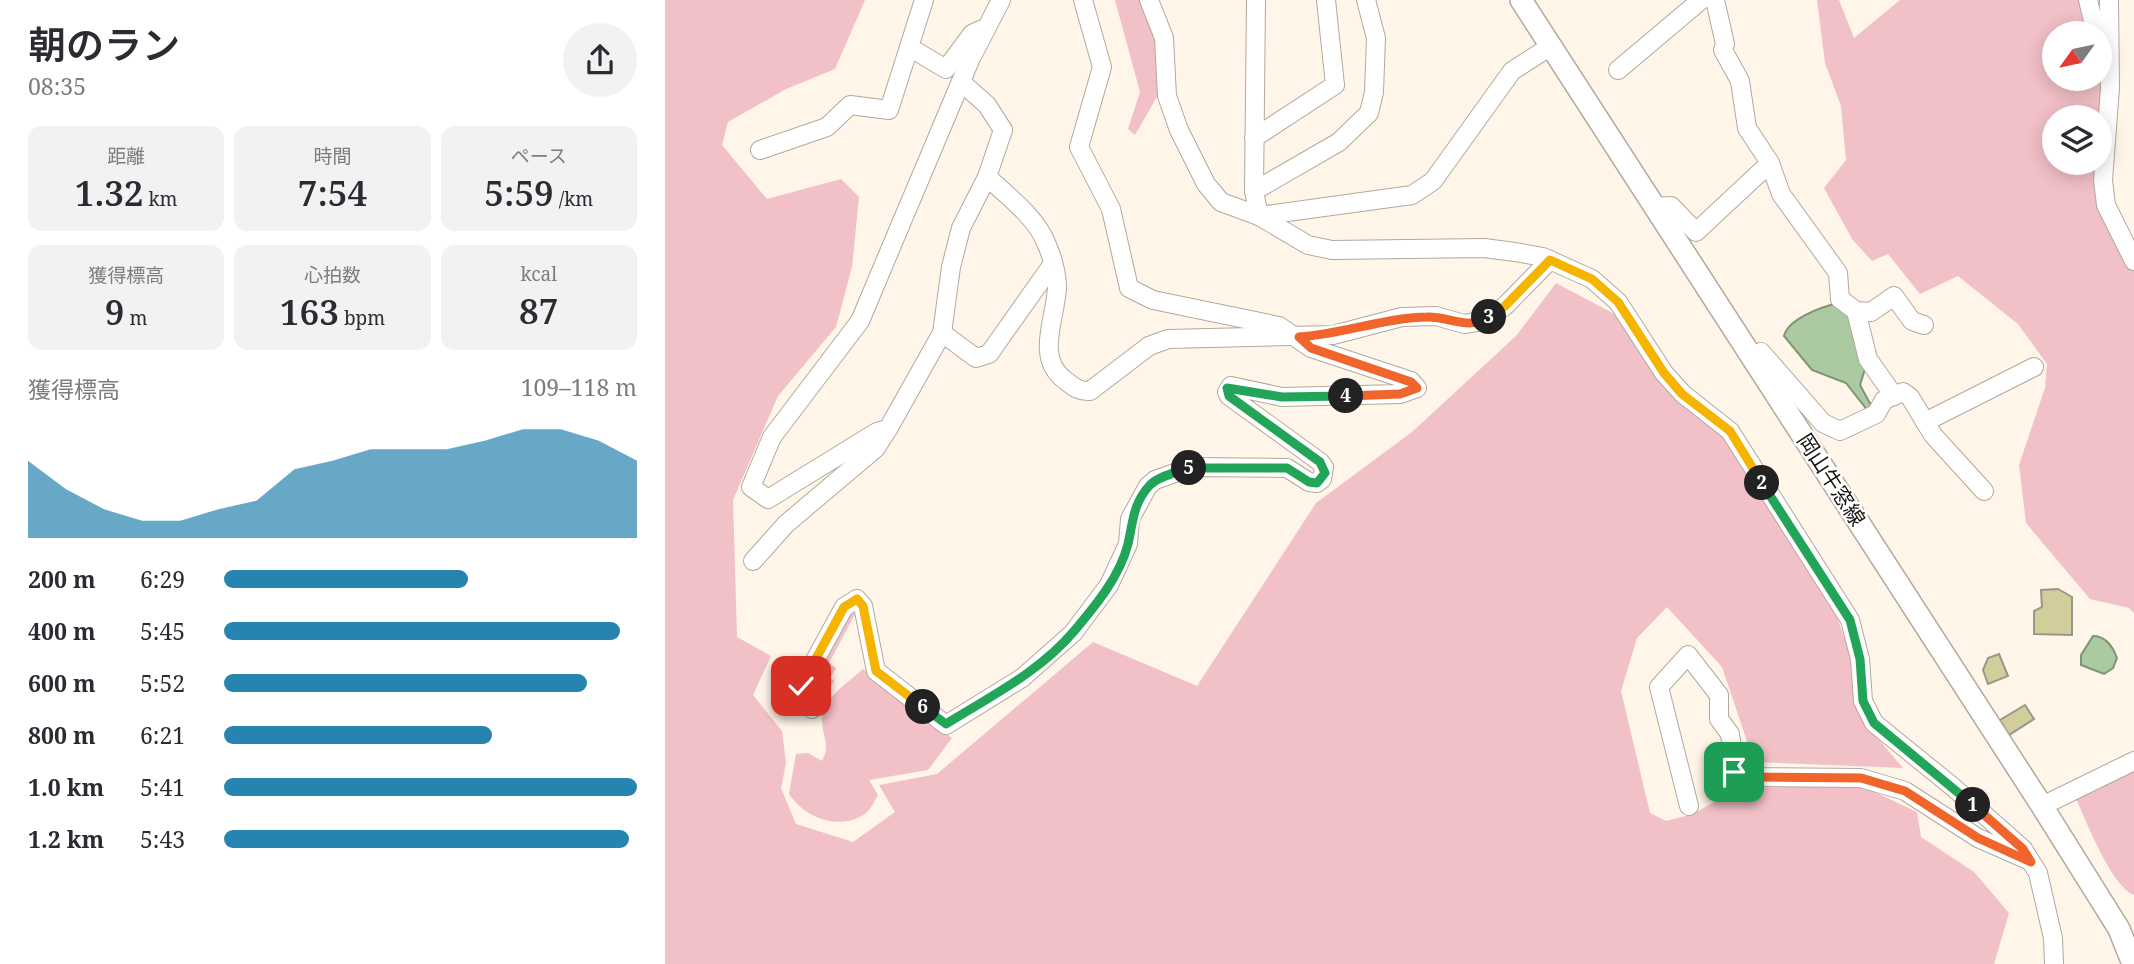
<!DOCTYPE html>
<html lang="ja">
<meta charset="utf-8">
<style>
body{margin:0;font-family:"Noto Serif","Noto Sans JP",serif;background:#f2f2f3;color:#2b2b33;height:100vh;display:flex;flex-direction:column;font-size:26px;white-space:nowrap}
*{box-sizing:border-box;margin:0}
p{font-size:23px;color:#7c7c81}
.icon{flex:none;width:38px;height:38px;fill:none;stroke:currentColor;stroke-width:2;stroke-linecap:round;stroke-linejoin:round}
.map{position:relative;flex:1;overflow:hidden}
.side{display:flex;flex-direction:column;background:#fff;width:665px}
.side>*{flex:none}
.needle{width:46px;rotate:237deg}
.buttons{position:absolute;left:1377px;top:21px;display:grid;gap:14px}
.buttons a{display:grid;place-items:center;width:70px;height:70px;border-radius:50%;background:#fff;box-shadow:0 4px 18px #0003;font-size:35px}
.pin{position:absolute;display:grid;place-items:center;width:60px;height:60px;color:#fff;margin:-30px;border-radius:14px;box-shadow:0 4px 10px #0006}
.km{position:absolute;width:35px;height:35px;margin:-18px;border-radius:50%;background:#222;color:#fff;font-size:19px;line-height:35px;text-align:center}
.round{display:grid;place-items:center;flex:none;width:74px;height:74px;border-radius:37px;background:#f2f2f3}
.headline{display:flex;align-items:center;justify-content:space-between;height:119px;padding:0 28px}
h1{font-size:38px;font-weight:600;line-height:52px}
.metrics{display:grid;grid-template-columns:repeat(3,1fr);gap:10px;height:119px;padding:7px 28px}
.metrics div{display:grid;align-content:center;border-radius:14px;background:#f2f2f3;text-align:center}
.metrics b{font-size:35px;font-weight:600}
.metrics small{font-size:19px;font-weight:400}
.metrics p{font-size:19px}
.chart{height:196px;padding:14px 28px}
.chart p{display:flex;justify-content:space-between}
.chart svg{width:100%;height:126px;margin-top:7px;fill:#2784b0;opacity:.7}
ul{padding:0 28px;list-style:none;font-size:23px}
li{display:grid;grid-template-columns:112px 84px 1fr;align-items:center;height:52px}
li i{height:18px;border-radius:9px;background:#2784b0}
main{display:flex;flex:1;min-height:0}
.map>svg:first-child{display:block}
.green{fill:#f2c0c7}
.water{fill:#abcaa1;stroke:#7f9376;stroke-width:2}
.building{fill:#d1ce9c;stroke:#98988a;stroke-width:2}
.lines{fill:none;stroke-linecap:round;stroke-linejoin:round}
.minor-casing{stroke:#b2a99d;stroke-width:20}
.major-casing{stroke:#b2a99d;stroke-width:24}
.minor{stroke:#fff;stroke-width:18}
.major{stroke:#fff;stroke-width:21}
.split-1-casing{stroke:#fff;stroke-width:14}
.split-2-casing{stroke:#fff;stroke-width:14}
.split-3-casing{stroke:#fff;stroke-width:14}
.split-4-casing{stroke:#fff;stroke-width:14}
.split-5-casing{stroke:#fff;stroke-width:14}
.split-6-casing{stroke:#fff;stroke-width:14}
.split-7-casing{stroke:#fff;stroke-width:14}
.split-1{stroke:#f0652b;stroke-width:9}
.split-2{stroke:#22a559;stroke-width:9}
.split-3{stroke:#f5b400;stroke-width:9}
.split-4{stroke:#f0652b;stroke-width:9}
.split-5{stroke:#22a559;stroke-width:9}
.split-6{stroke:#22a559;stroke-width:9}
.split-7{stroke:#f5b400;stroke-width:9}
.labels{text-anchor:middle;stroke-width:5;stroke-linejoin:round;paint-order:stroke}
.street-label{font-size:21px;fill:#171410;stroke:#fff}
</style>
<main>
<section class="side">
<div class="headline"><div><h1>朝のラン</h1><p>08:35</p></div><a class="round"><svg class="icon" aria-label="share" viewBox="0 0 24 24"><path d="M12 15V3M7 8l5-5 5 5M5 13v7h14v-7"/></svg></a></div>
<div class="metrics">
<div><p>距離</p><b>1.32<small> km</small></b></div>
<div><p>時間</p><b>7:54</b></div>
<div><p>ペース</p><b>5:59<small> /km</small></b></div>
</div>
<div class="metrics">
<div><p>獲得標高</p><b>9<small> m</small></b></div>
<div><p>心拍数</p><b>163<small> bpm</small></b></div>
<div><p>kcal</p><b>87</b></div>
</div>
<div class="chart"><p><span>獲得標高</span>109–118 m</p>
<svg viewBox="0 0 160 44" preserveAspectRatio="none"><path d="M0 44V17L10 27L20 34L30 38L40 38L50 34L60 31L70 20L80 17L90 13L100 13L110 13L120 10L130 6L140 6L150 10L160 17V44z"/></svg>
</div>
<ul>
<li><b>200 m</b>6:29<i style="width:59%"></i></li>
<li><b>400 m</b>5:45<i style="width:96%"></i></li>
<li><b>600 m</b>5:52<i style="width:88%"></i></li>
<li><b>800 m</b>6:21<i style="width:65%"></i></li>
<li><b>1.0 km</b>5:41<i style="width:100%"></i></li>
<li><b>1.2 km</b>5:43<i style="width:98%"></i></li>
</ul>
</section>
<div class="map">
<svg width="1469" height="964" viewBox="0 0 1469 964">
<rect width="100%" height="100%" fill="#fff5e9"/>
<!-- green -->
<g class="green">
<polygon points="0,0 200,0 170,69 121,89 63,122 57,145 102,199 176,179 194,197 187,267 171,327 113,396 68,500 72,637 106,656 88,695 117,731 121,763 116,788 131,824 188,842 230,812 214,785 272,774 428,642 532,686 651,503 747,432 851,336 891,283 953,316 1000,389 1057,436 1172,617 1183,649 1197,720 1238,768 1089,762 1057,667 1002,607 972,638 956,691 985,813 1001,821 1028,814 1074,788 1197,786 1252,812 1256,837 1309,872 1344,913 1329,964 0,964"/>
<polygon points="450,0 478,0 493,41 493,95 470,135 463,129 475,92"/>
<polygon points="1152,0 1174,0 1189,38 1235,0 1415,0 1424,33 1390,33 1390,79 1435,77 1438,88 1435,117 1390,117 1390,163 1432,163 1469,249 1469,613 1464,608 1425,599 1361,523 1354,465 1380,388 1382,364 1353,324 1293,276 1255,294 1223,254 1207,261 1187,239 1159,188 1181,160 1176,106 1160,63"/>
<polygon points="182,610 190,614 164,663 171,668 165,678 169,681 164,689 160,688 152,702 144,692 151,689 159,674 151,668"/>
<path d="M198,669L287,738L263,770L204,780L213,795C210,800 206,809 201,813C175,832 140,818 124,794L131,754L143,753L157,761C167,744 155,732 157,716C159,698 186,680 198,669Z"/>
<path d="M1469,768V895C1446,886 1422,822 1411,799Z"/>
</g>
<!-- water -->
<g class="water">
<path d="M1173,303L1181,309L1200,369L1195,385L1207,407L1203,411L1181,383L1147,370L1119,336C1123,319 1156,307 1173,303Z"/>
<path d="M1428,636C1441,636 1448,647 1452,658L1448,668L1439,674L1416,665V655Z"/>
</g>
<!-- building -->
<g class="building">
<polygon points="1393,589 1407,597 1407,635 1369,634 1369,611 1377,607 1376,590"/>
<polygon points="1334,654 1343,676 1323,684 1318,670 1323,658"/>
<polygon points="1360,705 1369,719 1344,735 1335,720"/>
</g>
<g class="lines">
<!-- minor casing -->
<g class="minor-casing">
<g id="minor">
<polyline points="484,0 499,38 502,96 514,130 541,184 556,202 594,216 643,245 667,250 819,248 850,252 878,257 927,279 953,302 999,373 1018,394 1065,431 1185,620 1195,659 1198,701 1209,723 1288,787 1358,849 1373,873 1388,938 1389,964"/>
<polyline points="1423,0 1431,33"/>
<polyline points="1444,0 1445,88 1438,180 1441,205 1469,261"/>
<polyline points="244,47 281,69 307,34 315,30"/>
<polyline points="953,70 1036,0"/>
<polyline points="589,138 670,85 661,0"/>
<polyline points="95,150 162,127 185,105 224,110 259,0"/>
<polyline points="1105,163 1116,194 1173,273 1175,299 1191,311"/>
<path d="M322,177C343,196 372,218 382,245C387,256 392,274 392,287C391,319 369,358 401,381C409,387 415,392 425,391L484,346L503,339L668,335L737,317L771,316L799,324L818,321L840,306L885,260"/>
<polyline points="589,191 591,0"/>
<polyline points="988,207 1006,206 1031,232 1105,163 1082,128 1075,81 1058,50 1060,44 1050,0"/>
<polyline points="594,216 747,195 768,181 847,71 886,46"/>
<polyline points="594,216 589,191 674,142 704,113 709,92 711,38 701,0"/>
<polyline points="277,333 311,358 324,354 387,265"/>
<polyline points="1086,357 1096,352 1158,423 1175,431 1211,414 1219,400 1238,392 1245,397 1268,435 1319,491"/>
<polyline points="1229,396 1203,359 1191,311 1206,312 1229,296 1247,321 1259,325"/>
<polyline points="1260,422 1369,367"/>
<polyline points="223,429 277,333 286,267 296,228 322,177 338,130 322,105 296,82"/>
<polyline points="88,561 121,524 211,448 223,429 212,432 103,499 86,487 107,437 195,321 305,60 336,0"/>
<polyline points="147,709 136,686 179,607 192,599 198,606 211,671 281,725 357,678 408,633 444,585 463,544 465,519 483,486 490,480 527,467 622,468 644,482 652,483 657,479 659,467 655,462 564,396 562,392 566,386 617,397 735,394 752,388 746,381 646,348 614,326 488,300 464,288 446,209 414,147 437,67 418,0"/>
<polyline points="1024,806 994,687 1023,655 1054,695 1054,719 1065,734 1070,772 1096,777 1196,778 1240,791 1313,838 1363,860"/>
<polyline points="1377,806 1469,761"/>
</g>
</g>
<!-- major casing -->
<g class="major-casing">
<polyline id="major" points="856,0 1377,806 1454,929 1468,964"/>
</g>
<!-- minor -->
<use href="#minor" class="minor"/>
<!-- major -->
<use href="#major" class="major"/>
</g>
<g class="lines">
<!-- split-1 casing -->
<g class="split-1-casing">
<polyline id="split-1" points="1069,772 1097,777 1196,778 1240,791 1313,838 1366,862 1358,849 1308,805"/>
</g>
<!-- split-2 casing -->
<g class="split-2-casing">
<polyline id="split-2" points="1097,483 1185,620 1195,659 1198,701 1209,723 1308,805"/>
</g>
<!-- split-3 casing -->
<g class="split-3-casing">
<polyline id="split-3" points="824,317 840,306 885,260 927,279 953,302 999,373 1017,394 1065,431 1097,483"/>
</g>
<!-- split-4 casing -->
<g class="split-4-casing">
<path id="split-4" d="M681,396L735,394L752,388L746,382L646,348L634,337C678,334 718,318 762,317C784,316 803,331 824,317"/>
</g>
<!-- split-5 casing -->
<g class="split-5-casing">
<polyline id="split-5" points="524,468 622,468 644,482 652,483 660,473 655,462 564,396 562,388 617,397 681,396"/>
</g>
<!-- split-6 casing -->
<g class="split-6-casing">
<path id="split-6" d="M258,707L281,724C326,696 375,672 410,630C431,605 455,576 463,544C468,522 468,503 485,485C494,476 512,472 524,468"/>
</g>
<!-- split-7 casing -->
<g class="split-7-casing">
<polyline id="split-7" points="136,686 179,607 192,599 198,606 211,671 258,707"/>
</g>
<!-- split-1 -->
<use href="#split-1" class="split-1"/>
<!-- split-2 -->
<use href="#split-2" class="split-2"/>
<!-- split-3 -->
<use href="#split-3" class="split-3"/>
<!-- split-4 -->
<use href="#split-4" class="split-4"/>
<!-- split-5 -->
<use href="#split-5" class="split-5"/>
<!-- split-6 -->
<use href="#split-6" class="split-6"/>
<!-- split-7 -->
<use href="#split-7" class="split-7"/>
</g>
<g class="labels">
<!-- street labels -->
<g class="street-label">
<text transform="translate(1166 480) rotate(57)" y="7">岡山牛窓線</text>
</g>
</g>
</svg>
<div class="buttons">
<a><svg class="needle" viewBox="-14 -14 28 28"><path d="M0-13l5 13h-10z" fill="#e53935"/><path d="M0 13l5-13h-10z" fill="#7c7c81"/></svg></a>
<a><svg class="icon" aria-label="layers" viewBox="0 0 24 24"><path d="M12 4l9 5-9 5-9-5zM3 14l9 5 9-5"/></svg></a>
</div>
<div class="pin" style="left:1069px;top:772px;background:#1e9e55"><svg class="icon" aria-label="arrive" viewBox="0 0 24 24"><path d="M6 21V4h12l-3 4 3 4H6"/></svg></div>
<div class="pin" style="left:136px;top:686px;background:#d93025"><svg class="icon" aria-label="check" viewBox="0 0 24 24"><path d="M5 12l5 5 9-10"/></svg></div>
<b class="km" style="left:1308px;top:805px">1</b>
<b class="km" style="left:1097px;top:483px">2</b>
<b class="km" style="left:824px;top:317px">3</b>
<b class="km" style="left:681px;top:396px">4</b>
<b class="km" style="left:524px;top:468px">5</b>
<b class="km" style="left:258px;top:707px">6</b>
</div>
</main>
